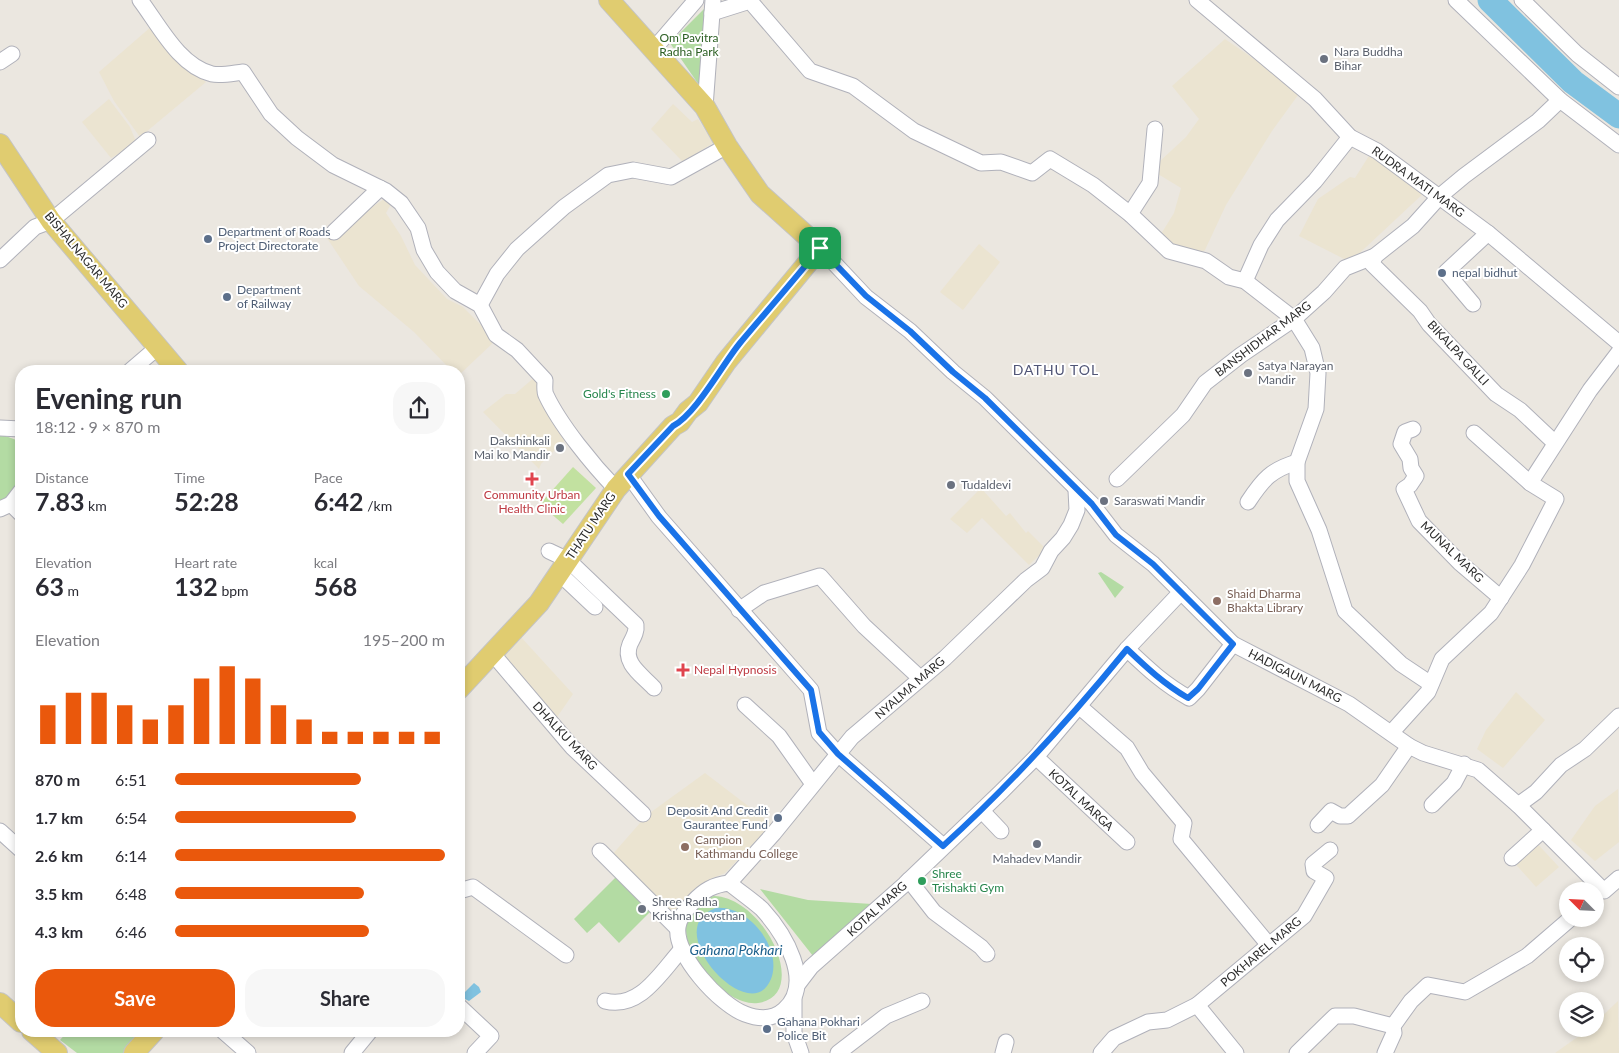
<!DOCTYPE html>
<meta charset="utf-8">
<style>
body{margin:0;font-family:Lato,sans-serif;background:#f7f7f7;color:#2b2b33;height:100vh;display:flex;flex-direction:column;font-size:19px;white-space:nowrap}
*{box-sizing:border-box;margin:0}
p{font-size:16px;color:#7c7c81}
.icon{flex:none;width:28px;height:28px;fill:none;stroke:currentColor;stroke-width:2;stroke-linecap:round;stroke-linejoin:round}
.map{position:relative;flex:1;overflow:hidden}
.sheet{position:absolute;left:15px;top:365px;width:450px;height:672px;display:flex;flex-direction:column;background:#fff;border-radius:20px;box-shadow:0 2px 8px #0003}
.sheet>*{flex:none}
.needle{width:32px;rotate:294deg}
.buttons{position:absolute;left:1559px;top:882px;display:grid;gap:10px}
.buttons a{display:grid;place-items:center;width:45px;height:45px;border-radius:50%;background:#fff;box-shadow:0 2px 8px #0003;font-size:25px}
.pin{position:absolute;display:grid;place-items:center;width:42px;height:42px;color:#fff;margin:-21px;border-radius:10px;box-shadow:0 2px 8px #0006}
.round{display:grid;place-items:center;flex:none;width:52px;height:52px;border-radius:20px;background:#f7f7f7}
.summary{display:flex;align-items:center;justify-content:space-between;height:85px;padding:0 20px}
h1{font-size:28px;font-weight:700;line-height:38px}
.metrics{display:grid;grid-template-columns:repeat(3,1fr);gap:8px;height:85px;padding:5px 20px}
.metrics div{display:grid;align-content:center}
.metrics b{font-size:25px;font-weight:700}
.metrics small{font-size:14px;font-weight:400}
.metrics p{font-size:14px}
.chart{height:140px;padding:10px 20px}
.chart p{display:flex;justify-content:space-between}
.chart svg{width:100%;height:90px;margin-top:5px;stroke:#ea580c;stroke-width:6}
.primary-button{display:flex;gap:10px;margin-top:auto;padding:10px 20px}
.primary-button a{flex:1;height:58px;border-radius:20px;background:#ea580c;color:#fff;font-size:20px;font-weight:700;line-height:58px;text-align:center}
.primary-button a+a{background:#f7f7f7;color:#2b2b33}
ul{padding:0 20px;list-style:none;font-size:16px}
li{display:grid;grid-template-columns:80px 60px 1fr;align-items:center;height:38px}
li i{height:12px;border-radius:6px;background:#ea580c}
.map>svg:first-child{display:block}
.education{fill:#ebe4d1}
.green{fill:#b3dba3}
.pitch{fill:#c2e1a0}
.water{fill:#80c2e0}
.lines{fill:none;stroke-linecap:round;stroke-linejoin:round}
.river{stroke:#80c2e0;stroke-width:25}
.minor-casing{stroke:#b0b1ba;stroke-width:17}
.major-casing{stroke:#c4c4c4;stroke-width:22}
.minor{stroke:#fff;stroke-width:15}
.major{stroke:#e0cc70;stroke-width:20}
.route-casing{stroke:#fff;stroke-width:10}
.route{stroke:#1a73e8;stroke-width:6}
.worship-dot{fill:#6b7280;stroke:#fff;stroke-width:2}
.service-dot{fill:#5c6f8a;stroke:#fff;stroke-width:2}
.leisure-dot{fill:#2e9e5b;stroke:#fff;stroke-width:2}
.health-dot{fill:#e0444e;stroke:#fff;stroke-width:2}
.education-dot{fill:#8d6e63;stroke:#fff;stroke-width:2}
.labels{text-anchor:middle;stroke-width:4;stroke-linejoin:round;paint-order:stroke}
.park-label{font-size:12px;fill:#2d6024;stroke:#fff}
.worship-label{font-size:12px;fill:#5b616d;stroke:#fff;text-anchor:start}
.street-label{font-size:12px;fill:#2c2c2c;stroke:#fff}
.service-label{font-size:12px;fill:#4e5e75;stroke:#fff;text-anchor:start}
.leisure-label{font-size:12px;fill:#27864d;stroke:#fff;text-anchor:end}
.health-label{font-size:12px;fill:#be3a42;stroke:#fff}
.education-label{font-size:12px;fill:#785e54;stroke:#fff;text-anchor:start}
.neighbourhood-label{font-size:14px;letter-spacing:1px;fill:#515677;stroke:#fff}
.water-label{font-size:14px;font-style:italic;fill:#1e618d;stroke:#fff}
</style>
<div class="map">
<svg width="1619" height="1053" viewBox="0 0 1619 1053">
<rect width="100%" height="100%" fill="#ebe7e0"/>
<!-- education -->
<g class="education">
<polygon points="152,26 186,66 206,82 140,137 114,101 99,72"/>
<polygon points="1225,39 1301,91 1272,131 1226,205 1205,250 1195,258 1172,250 1161,234 1174,213 1181,188 1153,171 1159,162 1186,137 1199,119 1172,86"/>
<polygon points="109,99 130,127 137,144 111,158 82,122"/>
<polygon points="673,104 692,122 698,119 713,143 683,162 651,129"/>
<polygon points="1372,151 1426,191 1350,262 1299,236 1318,199 1350,177 1355,178"/>
<polygon points="384,199 391,204 386,213 401,236 415,265 447,299 463,307 496,340 459,375 459,371 452,371 414,332 359,286 327,238"/>
<polygon points="979,244 1000,262 963,310 940,292"/>
<polygon points="536,376 570,435 541,464 539,469 483,412 506,394 515,394"/>
<polygon points="981,488 1006,516 1010,513 1026,533 1028,531 1046,549 1029,565 982,518 967,533 950,519"/>
<polygon points="520,636 573,694 553,723 502,663 504,654"/>
<polygon points="1516,692 1545,720 1503,768 1477,749 1486,730"/>
<polygon points="705,773 772,824 725,873 708,880 671,917 604,864 647,815"/>
<polygon points="1618,789 1619,842 1595,861 1571,840 1595,806"/>
<polygon points="1532,838 1559,867 1536,887 1510,858"/>
<polygon points="1618,1001 1619,1053 1555,1053 1589,1029 1595,1029 1595,1023"/>
</g>
<!-- green -->
<g class="green">
<polygon points="709,4 699,85 670,43"/>
<polygon points="0,434 19,441 21,447 21,486 0,503"/>
<polygon points="1101,572 1124,587 1115,598 1098,573"/>
<polygon points="616,877 650,912 619,943 599,922 587,933 574,919"/>
<polygon points="760,889 808,900 872,904 813,956"/>
<path d="M714,896C766,898 811,996 758,1003C721,1008 660,933 698,905C703,902 708,897 714,896Z"/>
<polygon points="68,1031 145,1031 124,1053 77,1053 60,1040"/>
</g>
<!-- pitch -->
<polygon class="pitch" points="573,467 596,488 563,524 540,504"/>
<!-- water -->
<g class="water">
<path d="M716,908C748,905 783,948 771,979C750,1031 657,927 716,908Z"/>
<polygon points="474,983 479,987 481,992 469,1001 465,999 463,994"/>
</g>
<g class="lines">
<!-- river -->
<polyline class="river" points="1490,0 1573,82 1619,116"/>
<!-- minor casing -->
<g class="minor-casing">
<g id="minor">
<path d="M140,0C159,25 179,66 212,74C221,76 234,73 243,72L271,114L297,138L333,165L386,191L401,203L418,228L424,250L437,272L455,291L480,305L496,335L517,350L545,380C545,385 544,391 546,395C560,425 593,465 616,489"/>
<polyline points="1197,0 1315,99 1350,137 1377,151 1488,233 1619,343"/>
<polyline points="1456,0 1560,100 1619,145"/>
<polyline points="1522,0 1577,54 1619,87"/>
<polyline points="712,13 750,1 810,71 853,86 914,131 981,163 1001,162 1032,173 1050,159 1093,185 1130,214 1169,251 1206,261 1229,277 1245,281 1294,319 1312,348 1318,373 1316,409 1297,462 1297,481 1319,530 1345,611 1401,664 1431,684"/>
<polyline points="654,49 696,0"/>
<polyline points="0,62 12,54"/>
<polyline points="705,107 713,0"/>
<polyline points="1130,214 1150,183 1155,129"/>
<polyline points="334,232 380,188"/>
<polyline points="820,248 866,297 910,331 953,372 985,398 1092,504 1116,535 1153,564 1233,644 1349,704 1409,746 1423,753 1478,770 1518,805 1604,891 1619,878"/>
<polyline points="1375,256 1372,264 1420,311 1429,324 1496,394 1520,410 1555,443"/>
<polyline points="0,260 35,227 51,221 148,140"/>
<polyline points="1245,281 1261,245 1277,220 1315,181 1350,137"/>
<polyline points="1473,304 1446,272 1488,233"/>
<polyline points="480,305 497,274 517,249 564,207 608,175 633,170 671,177 727,146"/>
<polyline points="130,371 158,347"/>
<polyline points="0,428 21,429"/>
<polyline points="1413,429 1405,432 1401,444 1410,459 1411,468 1416,476 1410,485 1404,489 1419,521 1460,563 1501,598"/>
<polyline points="1474,433 1530,483"/>
<polyline points="628,474 659,517 811,690 819,733 838,754 943,846"/>
<polyline points="1117,479 1183,415 1205,383 1241,355 1294,319 1324,292 1345,268 1375,256 1413,226 1440,196 1464,176 1538,121 1560,100"/>
<path d="M1248,502C1263,479 1271,470 1297,462"/>
<polyline points="11,504 21,491"/>
<polyline points="0,509 11,504 21,514"/>
<path d="M549,551L568,560L636,625C637,632 633,638 630,644C622,663 642,675 654,688"/>
<polyline points="559,573 595,607"/>
<polyline points="739,610 764,593 820,576 864,626 920,678"/>
<path d="M1127,649C1148,669 1164,684 1189,698L1198,689L1233,644"/>
<polyline points="492,653 572,747 643,814"/>
<polyline points="745,705 779,736 813,784"/>
<polyline points="1080,707 1127,748 1142,773 1184,823 1181,839 1268,944"/>
<polyline points="1391,733 1428,692 1442,659 1491,613 1522,565 1556,499 1530,483 1590,390 1619,352"/>
<polyline points="1036,757 1127,842"/>
<polyline points="1432,805 1454,783 1464,764"/>
<polyline points="1518,805 1536,792 1561,765 1585,749 1619,716"/>
<polyline points="982,811 1001,831"/>
<polyline points="1318,825 1331,811 1340,816 1348,816 1382,785 1409,746"/>
<polyline points="0,831 21,850"/>
<polyline points="600,851 677,928"/>
<polyline points="1512,858 1543,830"/>
<polyline points="909,880 934,912 981,947 987,954"/>
<polyline points="729,883 774,833 852,737 945,658 1026,580 1042,568 1051,551 1063,538 1071,525 1077,510 1076,490"/>
<path d="M729,883C740,892 752,900 762,909C784,933 815,983 784,1010C773,1020 758,1019 745,1014C720,1005 674,955 678,927C679,917 687,909 693,902C704,890 713,885 729,883Z"/>
<polyline points="459,891 473,887 566,955"/>
<polyline points="798,984 811,967 905,884 1001,792 1036,757 1127,649 1181,592"/>
<polyline points="794,998 794,1033 801,1053"/>
<path d="M605,1001C640,1010 661,972 682,949"/>
<polyline points="1197,1005 1304,916 1326,878 1314,871 1313,864 1330,850"/>
<polyline points="459,1006 491,1036 475,1053"/>
<polyline points="223,1031 248,1053"/>
<polyline points="352,1053 370,1031"/>
<polyline points="838,1053 886,1016 922,1001"/>
<polyline points="1003,1053 1006,1042"/>
<polyline points="1101,1053 1114,1038 1148,1022 1167,1020 1197,1005 1236,1053"/>
<polyline points="1297,1053 1335,1016 1354,1016 1393,1026"/>
<polyline points="1385,1053 1394,1033 1393,1026 1411,1001 1428,985 1465,992 1527,956 1570,919"/>
</g>
</g>
<!-- major casing -->
<g class="major-casing">
<g id="major">
<polyline points="0,144 51,221 178,371"/>
<polyline points="459,689 539,603 616,489 673,426 680,422 688,411 698,403 726,362 820,248 760,194 727,146 705,107 609,0"/>
<polyline points="0,1003 21,1022"/>
<polyline points="32,1031 57,1053"/>
<polyline points="134,1053 154,1031"/>
</g>
</g>
<!-- minor -->
<use href="#minor" class="minor"/>
<!-- major -->
<use href="#major" class="major"/>
</g>
<g class="lines">
<!-- route casing -->
<g class="route-casing">
<path id="route" d="M820,248L866,296L910,331L953,372L985,398L1092,504L1116,535L1153,564L1233,644L1198,689L1188,698C1164,684 1147,668 1127,649C1070,719 1010,785 943,846L838,754L819,732L811,690L659,516L628,474L673,426C696,414 722,365 740,343C767,311 794,280 820,248Z"/>
</g>
<!-- route -->
<use href="#route" class="route"/>
</g>
<!-- markers -->
<g class="worship-dot">
<circle cx="1324" cy="59" r="5"/>
<circle cx="1248" cy="373" r="5"/>
<circle cx="560" cy="448" r="5"/>
<circle cx="951" cy="485" r="5"/>
<circle cx="1104" cy="501" r="5"/>
<circle cx="1037" cy="844" r="5"/>
<circle cx="642" cy="909" r="5"/>
</g>
<g class="service-dot">
<circle cx="208" cy="239" r="5"/>
<circle cx="1442" cy="273" r="5"/>
<circle cx="227" cy="297" r="5"/>
<circle cx="778" cy="818" r="5"/>
<circle cx="767" cy="1029" r="5"/>
</g>
<g class="leisure-dot">
<circle cx="666" cy="394" r="5"/>
<circle cx="922" cy="881" r="5"/>
</g>
<g class="health-dot">
<path d="M529.5 471.5h5v5h5v5h-5v5h-5v-5h-5v-5h5z"/>
<path d="M680.5 662.5h5v5h5v5h-5v5h-5v-5h-5v-5h5z"/>
</g>
<g class="education-dot">
<circle cx="1217" cy="601" r="5"/>
<circle cx="685" cy="847" r="5"/>
</g>
<g class="labels">
<!-- park labels -->
<g class="park-label">
<text x="689" y="42">Om Pavitra<tspan x="689" dy="14">Radha Park</tspan></text>
</g>
<!-- worship labels -->
<g class="worship-label">
<text x="1334" y="56">Nara Buddha<tspan x="1334" dy="14">Bihar</tspan></text>
<text x="1258" y="370">Satya Narayan<tspan x="1258" dy="14">Mandir</tspan></text>
<text x="550" y="445" text-anchor="end">Dakshinkali<tspan x="550" dy="14">Mai ko Mandir</tspan></text>
<text x="961" y="489">Tudaldevi</text>
<text x="1114" y="505">Saraswati Mandir</text>
<text x="1037" y="863" text-anchor="middle">Mahadev Mandir</text>
<text x="652" y="906">Shree Radha<tspan x="652" dy="14">Krishna Devsthan</tspan></text>
</g>
<!-- street labels -->
<g class="street-label">
<text transform="translate(1418 182) rotate(36)" y="4">RUDRA MATI MARG</text>
<text transform="translate(86 260) rotate(50)" y="4">BISHALNAGAR MARG</text>
<text transform="translate(1263 339) rotate(-37)" y="4">BANSHIDHAR MARG</text>
<text transform="translate(1458 353) rotate(47)" y="4">BIKALPA GALLI</text>
<text transform="translate(591 526) rotate(-56)" y="4">THATU MARG</text>
<text transform="translate(1452 552) rotate(44)" y="4">MUNAL MARG</text>
<text transform="translate(1295 676) rotate(27)" y="4">HADIGAUN MARG</text>
<text transform="translate(910 688) rotate(-41)" y="4">NYALMA MARG</text>
<text transform="translate(565 736) rotate(47)" y="4">DHALKU MARG</text>
<text transform="translate(1081 800) rotate(43)" y="4">KOTAL MARGA</text>
<text transform="translate(877 909) rotate(-42)" y="4">KOTAL MARG</text>
<text transform="translate(1261 952) rotate(-40)" y="4">POKHAREL MARG</text>
</g>
<!-- service labels -->
<g class="service-label">
<text x="218" y="236">Department of Roads<tspan x="218" dy="14">Project Directorate</tspan></text>
<text x="1452" y="277">nepal bidhut</text>
<text x="237" y="294">Department<tspan x="237" dy="14">of Railway</tspan></text>
<text x="768" y="815" text-anchor="end">Deposit And Credit<tspan x="768" dy="14">Gaurantee Fund</tspan></text>
<text x="777" y="1026">Gahana Pokhari<tspan x="777" dy="14">Police Bit</tspan></text>
</g>
<!-- leisure labels -->
<g class="leisure-label">
<text x="656" y="398">Gold's Fitness</text>
<text x="932" y="878" text-anchor="start">Shree<tspan x="932" dy="14">Trishakti Gym</tspan></text>
</g>
<!-- health labels -->
<g class="health-label">
<text x="532" y="499">Community Urban<tspan x="532" dy="14">Health Clinic</tspan></text>
<text x="694" y="674" text-anchor="start">Nepal Hypnosis</text>
</g>
<!-- education labels -->
<g class="education-label">
<text x="1227" y="598">Shaid Dharma<tspan x="1227" dy="14">Bhakta Library</tspan></text>
<text x="695" y="844">Campion<tspan x="695" dy="14">Kathmandu College</tspan></text>
</g>
<!-- neighbourhood labels -->
<g class="neighbourhood-label">
<text x="1056" y="375">DATHU TOL</text>
</g>
<!-- water labels -->
<g class="water-label">
<text x="736" y="955">Gahana Pokhari</text>
</g>
</g>
</svg>
<div class="buttons">
<a><svg class="needle" viewBox="-14 -14 28 28"><path d="M0-13l5 13h-10z" fill="#e53935"/><path d="M0 13l5-13h-10z" fill="#7c7c81"/></svg></a>
<a><svg class="icon" aria-label="locate" viewBox="0 0 24 24"><circle cx="12" cy="12" r="6"/><path d="M12 2v4M12 18v4M2 12h4M18 12h4"/></svg></a>
<a><svg class="icon" aria-label="layers" viewBox="0 0 24 24"><path d="M12 4l9 5-9 5-9-5zM3 14l9 5 9-5"/></svg></a>
</div>
<div class="pin" style="left:820px;top:248px;background:#1e9e55"><svg class="icon" aria-label="arrive" viewBox="0 0 24 24"><path d="M6 21V4h12l-3 4 3 4H6"/></svg></div>
<section class="sheet">
<div class="summary"><div><h1>Evening run</h1><p>18:12 · 9 × 870 m</p></div><a class="round"><svg class="icon" aria-label="share" viewBox="0 0 24 24"><path d="M12 15V3M7 8l5-5 5 5M5 13v7h14v-7"/></svg></a></div>
<div class="metrics">
<div><p>Distance</p><b>7.83<small> km</small></b></div>
<div><p>Time</p><b>52:28</b></div>
<div><p>Pace</p><b>6:42<small> /km</small></b></div>
</div>
<div class="metrics">
<div><p>Elevation</p><b>63<small> m</small></b></div>
<div><p>Heart rate</p><b>132<small> bpm</small></b></div>
<div><p>kcal</p><b>568</b></div>
</div>
<div class="chart"><p><span>Elevation</span>195–200 m</p>
<svg viewBox="0 0 160 44" preserveAspectRatio="none"><path d="M5 44V25M15 44V19M25 44V19M35 44V25M45 44V32M55 44V25M65 44V12M75 44V6M85 44V12M95 44V25M105 44V32M115 44V38M125 44V38M135 44V38M145 44V38M155 44V38"/></svg>
</div>
<ul>
<li><b>870 m</b>6:51<i style="width:69%"></i></li>
<li><b>1.7 km</b>6:54<i style="width:67%"></i></li>
<li><b>2.6 km</b>6:14<i style="width:100%"></i></li>
<li><b>3.5 km</b>6:48<i style="width:70%"></i></li>
<li><b>4.3 km</b>6:46<i style="width:72%"></i></li>
</ul>
<div class="primary-button"><a>Save</a><a>Share</a></div>
</section>
</div>
